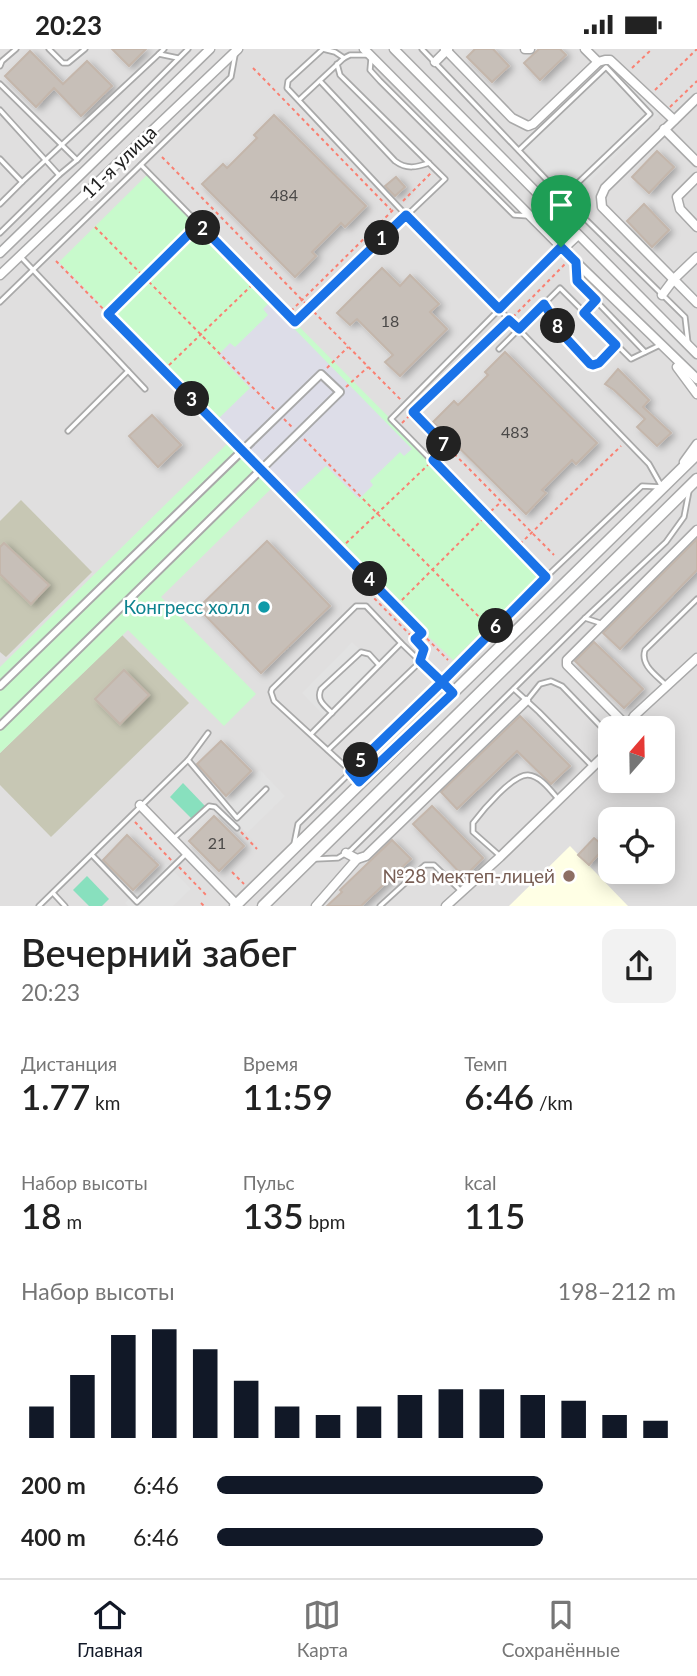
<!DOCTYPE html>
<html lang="ru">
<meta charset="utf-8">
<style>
body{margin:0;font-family:Lato,sans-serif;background:#f2f2f2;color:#222;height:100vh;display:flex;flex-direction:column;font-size:26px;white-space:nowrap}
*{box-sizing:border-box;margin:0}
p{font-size:23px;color:#767676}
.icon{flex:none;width:38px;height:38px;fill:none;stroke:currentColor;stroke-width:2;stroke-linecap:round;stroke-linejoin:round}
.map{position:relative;height:857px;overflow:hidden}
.drawer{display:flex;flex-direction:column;background:#fff;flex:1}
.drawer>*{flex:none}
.needle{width:46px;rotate:20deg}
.controls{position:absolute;left:598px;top:667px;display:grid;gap:14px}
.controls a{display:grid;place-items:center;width:77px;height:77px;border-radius:14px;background:#fff;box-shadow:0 4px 18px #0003;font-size:35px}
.pin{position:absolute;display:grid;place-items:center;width:60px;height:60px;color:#fff;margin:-72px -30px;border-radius:50% 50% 50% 0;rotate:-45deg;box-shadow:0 0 7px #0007}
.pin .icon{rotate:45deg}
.km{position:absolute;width:35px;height:35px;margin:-18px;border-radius:50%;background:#222;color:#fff;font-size:19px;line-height:35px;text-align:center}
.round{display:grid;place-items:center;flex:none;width:74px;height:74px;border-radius:14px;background:#f2f2f2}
.overview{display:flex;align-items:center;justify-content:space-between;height:119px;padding:0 21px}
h1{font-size:38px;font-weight:600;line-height:52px}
.stats{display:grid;grid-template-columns:repeat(3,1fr);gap:10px;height:119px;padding:7px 21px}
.stats div{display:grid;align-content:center}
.stats b{font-size:35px;font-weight:600}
.stats small{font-size:19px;font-weight:400}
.stats p{font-size:19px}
.chart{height:196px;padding:14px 21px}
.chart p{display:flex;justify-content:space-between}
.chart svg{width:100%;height:126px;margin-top:7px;stroke:#111827;stroke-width:6}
ul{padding:0 21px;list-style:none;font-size:23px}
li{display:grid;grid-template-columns:112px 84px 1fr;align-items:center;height:52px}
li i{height:18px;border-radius:9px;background:#111827}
.status{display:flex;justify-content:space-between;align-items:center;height:49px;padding:0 35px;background:#fff;direction:ltr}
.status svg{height:19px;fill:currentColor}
.tabs{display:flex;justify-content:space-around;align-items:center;height:98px;border-top:2px solid #e0e0e0;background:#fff;font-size:19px;color:#767676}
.tabs a{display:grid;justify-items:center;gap:4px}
.tabs .on{color:#111827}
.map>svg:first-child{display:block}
.residential{fill:#e0dfdf;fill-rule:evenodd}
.education{fill:#ffffe5}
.construction{fill:#c7c7b4}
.park{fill:#c8facc}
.pitch{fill:#88e0be}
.parking{fill:#e2e2e2}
.plaza{fill:#dddde8}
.building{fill:#c7bfb8;stroke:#c4b6ab;stroke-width:2;filter:url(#shadow)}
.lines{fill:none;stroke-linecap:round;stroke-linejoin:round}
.service-casing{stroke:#a9a9a9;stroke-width:7}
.pedestrian-casing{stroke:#a9a9a9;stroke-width:10}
.minor-casing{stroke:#a9a9a9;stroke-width:11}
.tertiary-casing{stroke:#a9a9a9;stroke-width:13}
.path{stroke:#fa8072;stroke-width:2;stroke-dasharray:3.5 3.5;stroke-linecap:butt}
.service{stroke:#fff;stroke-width:3.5}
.pedestrian{stroke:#fff;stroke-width:6}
.minor{stroke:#fff;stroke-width:8}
.tertiary{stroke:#fff;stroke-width:10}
.route-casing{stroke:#fff;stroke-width:14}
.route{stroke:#1a73e8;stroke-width:9}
.culture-dot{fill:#0f9aa8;stroke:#fff;stroke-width:2.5}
.education-dot{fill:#8d6e63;stroke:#fff;stroke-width:2.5}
.labels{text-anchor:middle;stroke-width:5;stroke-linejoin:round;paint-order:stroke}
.number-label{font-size:16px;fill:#4b4948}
.street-label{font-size:19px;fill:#222;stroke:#fff}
.culture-label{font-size:19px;fill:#0d838f;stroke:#fff;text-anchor:end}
.education-label{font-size:19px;fill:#785e54;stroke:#fff;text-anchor:end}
</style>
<div class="status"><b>20:23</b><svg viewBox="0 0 49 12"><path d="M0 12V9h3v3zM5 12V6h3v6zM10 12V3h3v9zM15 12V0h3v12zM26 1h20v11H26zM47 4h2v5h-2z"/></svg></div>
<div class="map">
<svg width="697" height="857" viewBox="0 0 697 857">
<defs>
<filter id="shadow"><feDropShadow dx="4" dy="2.5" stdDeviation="3.5" flood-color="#0004"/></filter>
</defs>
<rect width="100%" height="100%" fill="#f2efe9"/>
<!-- residential -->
<path class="residential" d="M0,0H697V857H0ZM611,679H663V732H611ZM611,770H663V822H611Z"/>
<!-- education -->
<polygon class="education" points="570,797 628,857 509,857"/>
<!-- construction -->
<g class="construction">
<polygon points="21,451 92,523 6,608 0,603 0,472"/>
<polygon points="122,586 189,654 51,788 0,736 0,704"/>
</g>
<!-- park -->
<polygon class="park" points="148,125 542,523 453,611 396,557 277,434 161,548 256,645 224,677 128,581 0,704 0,618 233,389 164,321 59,213"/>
<!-- pitch -->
<g class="pitch">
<polygon points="183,734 205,757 192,770 170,748"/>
<polygon points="87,827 109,850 102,857 89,857 73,841"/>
</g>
<!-- parking -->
<g class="parking">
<polygon points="608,9 661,63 572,150 520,96"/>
<polygon points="352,593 375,615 324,667 302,644"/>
<polygon points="260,721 285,747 247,784 222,758"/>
<polygon points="166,814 191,840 173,857 128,857 125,854"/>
</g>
<!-- plaza -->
<polygon class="plaza" points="269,254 412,400 404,407 400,403 370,432 373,436 359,450 326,417 294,447 218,370 250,339 218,306 230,294 235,298 268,266 263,260"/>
<!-- building -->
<g class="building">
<polygon points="112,0 146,0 129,17"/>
<polygon points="475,0 493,0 509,17 492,33 467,8"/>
<polygon points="539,0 560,0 566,6 540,31 524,14"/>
<polygon points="30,2 63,35 87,12 112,37 81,67 54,39 36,58 5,27"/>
<polygon points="274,66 366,157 345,178 341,174 312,203 316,207 295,228 202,135 223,115 227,119 257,89 254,86"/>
<polygon points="657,102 674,118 649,144 632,128"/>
<polygon points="396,128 405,138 395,147 385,137"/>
<polygon points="644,155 669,181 652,198 627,172"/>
<polygon points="382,219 400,237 410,226 439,255 430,263 447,280 400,327 385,313 393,306 357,270 350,276 337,264"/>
<polygon points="505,303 597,394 576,415 572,411 542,441 546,444 526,465 433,373 454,352 458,356 488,326 485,323"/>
<polygon points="618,320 649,351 643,358 671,384 657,397 637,378 645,370 614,341 605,335"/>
<polygon points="152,366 181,396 158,418 129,387"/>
<polygon points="697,490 697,521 620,600 603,584"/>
<polygon points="267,492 330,557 261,624 198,559"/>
<polygon points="4,494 49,536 31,555 0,525 0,498"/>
<polygon points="594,593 643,640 624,659 575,612"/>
<polygon points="124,621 149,646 120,675 95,650"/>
<polygon points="520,667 570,717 551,735 517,702 457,760 441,743"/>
<polygon points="221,692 251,722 226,747 197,715"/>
<polygon points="432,757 483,809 464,828 413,775"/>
<polygon points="214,767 244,797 219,822 189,792"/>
<polygon points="127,786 158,816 133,841 103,811"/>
<polygon points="594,789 605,798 589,816 578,806"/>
<polygon points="392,791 411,810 361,857 327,857 342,843 340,841"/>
</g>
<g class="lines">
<!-- service casing -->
<g class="service-casing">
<g id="service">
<polyline points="49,0 63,14 68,14 85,0"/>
<polyline points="422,0 563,148 685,268 688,294"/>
<polyline points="159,5 164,0"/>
<polyline points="344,9 335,3 323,0 288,32 287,39 406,166"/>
<polyline points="371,10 370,21 380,32 514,166 529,167"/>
<polyline points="0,17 2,12 16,0"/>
<path d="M320,32L395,112C407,121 417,118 429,114"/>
<polyline points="0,35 77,111"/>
<polyline points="299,51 344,9 350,6 367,6"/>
<polyline points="0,61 59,126"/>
<polyline points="519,101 606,18 650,65 563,148"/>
<polyline points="0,110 22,133 0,155"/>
<polyline points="141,116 295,273 445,130 340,26 337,15"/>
<polyline points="22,133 159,5 178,9"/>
<polyline points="0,184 59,126 77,111 188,0"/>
<polyline points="20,207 145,340"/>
<polyline points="576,215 577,232 645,303"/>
<polyline points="0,253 231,28 235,6"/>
<path d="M544,255L567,289L590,315C601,317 609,303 616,296"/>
<polyline points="584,264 596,251"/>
<polyline points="499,300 560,239 631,310 660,296"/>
<polyline points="68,382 128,322"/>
<polyline points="546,528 391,370 559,200"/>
<polyline points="585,569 600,574"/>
<path d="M666,636C656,626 640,616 645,601L697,550"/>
<polyline points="514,640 539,663 592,717"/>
<polyline points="528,650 540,635 551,632 562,637 611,688"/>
<path d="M332,664C324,656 316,651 321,640L361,603L369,605L379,616"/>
<polyline points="311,685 401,594"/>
<polyline points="328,701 420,613"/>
<polyline points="188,711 237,769 266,740"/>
<polyline points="359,733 345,717 274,652 271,643 272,640 356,557 366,557 401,594 451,642"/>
<polyline points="174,789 209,757 215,758 237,779"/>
<polyline points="294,795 298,775 442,633 525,548 642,437 662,438 649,415 499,260"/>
<polyline points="92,806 137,853 186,805"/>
<path d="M499,806L473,783V774C482,762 513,725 528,726C541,727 551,742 559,751"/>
<polyline points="316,810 338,809 351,801 585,569 666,493 684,468 689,442"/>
<polyline points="53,844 65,857"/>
<polyline points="39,857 188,711 208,684"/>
<polyline points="380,857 425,816 434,816 460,841"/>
</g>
</g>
<!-- pedestrian casing -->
<g class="pedestrian-casing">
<polyline id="pedestrian" points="0,637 321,325 340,343 0,677"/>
</g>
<!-- minor casing -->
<g class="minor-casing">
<g id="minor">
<polyline points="364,0 576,213 697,330"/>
<polyline points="394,0 697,305"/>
<polyline points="445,0 512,69 528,77 533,75 598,13 605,11 610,11 674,71"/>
<polyline points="525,0 530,0"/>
<polyline points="585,0 598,13"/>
<polyline points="435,13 448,0"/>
<polyline points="697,49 605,139 601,148 602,158 697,254"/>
<polyline points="664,80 697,113"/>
<polyline points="697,128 677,148 680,160 697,178"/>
<polyline points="563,200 578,186"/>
<polyline points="0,204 210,0"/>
<polyline points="0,226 238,0"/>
<polyline points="662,246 674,230 697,208"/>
<polyline points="677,318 697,345"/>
<polyline points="684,413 697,395"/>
<polyline points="628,678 567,616 567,611 697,481"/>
<polyline points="627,679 634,667 697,609"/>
<polyline points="140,756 238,857"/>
<polyline points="346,804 357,810 366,807 526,652"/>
<polyline points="316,857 357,810"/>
<polyline points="446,857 500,808 611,700"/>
</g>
</g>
<!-- tertiary casing -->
<g class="tertiary-casing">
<g id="tertiary">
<polyline points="235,857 697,405"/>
<polyline points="263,857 697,430"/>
</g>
</g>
<!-- path -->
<g class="path">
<polyline points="253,19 391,161"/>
<polyline points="632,19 652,0"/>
<polyline points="655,41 697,0"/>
<polyline points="670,58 697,32"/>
<polyline points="162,108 305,254"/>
<polyline points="403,152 431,124"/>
<polyline points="412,171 494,255"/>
<polyline points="95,178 275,361"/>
<polyline points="56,212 237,396"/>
<polyline points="291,262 394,160"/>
<polyline points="314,263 401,351"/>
<polyline points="108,265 196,178"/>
<polyline points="513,268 565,215"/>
<polyline points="327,319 348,298"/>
<polyline points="164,321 251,237"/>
<polyline points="346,338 368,318"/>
<polyline points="410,360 554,506"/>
<polyline points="284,370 292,378"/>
<polyline points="402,374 506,274"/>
<polyline points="304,390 489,578"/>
<polyline points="248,407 256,416"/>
<polyline points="436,407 444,397"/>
<polyline points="265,425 448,611"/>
<polyline points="491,462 500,454"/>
<polyline points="520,495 621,397"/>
<polyline points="341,499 428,416"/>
<polyline points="373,535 366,541 424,600 422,607"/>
<polyline points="397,556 482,471"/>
<polyline points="135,773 172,812"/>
<polyline points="241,783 257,800"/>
<polyline points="179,818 207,847"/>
<polyline points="232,823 244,835"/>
<polyline points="201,854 204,857"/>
</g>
<!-- service -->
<use href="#service" class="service"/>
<!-- pedestrian -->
<use href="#pedestrian" class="pedestrian"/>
<!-- minor -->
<use href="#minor" class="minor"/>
<!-- tertiary -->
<use href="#tertiary" class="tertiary"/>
</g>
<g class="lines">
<!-- route casing -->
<g class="route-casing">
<polyline id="route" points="561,198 499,260 406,166 295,273 199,175 108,265 422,584 415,590 424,600 420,612 442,633 350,722 359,733 453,644 442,633 546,528 433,411 445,396 413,363 509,271 519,280 544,255 566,289 590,315 593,316 599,314 616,296 584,264 596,251 577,232 576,213 561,198"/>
</g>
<!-- route -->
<use href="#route" class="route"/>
</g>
<!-- markers -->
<circle class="culture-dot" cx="264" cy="558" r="7"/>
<circle class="education-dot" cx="569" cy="827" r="7"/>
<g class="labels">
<!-- number labels -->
<g class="number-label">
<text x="284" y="152">484</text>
<text x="390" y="278">18</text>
<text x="515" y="389">483</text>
<text x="217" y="800">21</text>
</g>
<!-- street labels -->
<g class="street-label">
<text transform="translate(119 113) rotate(-44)" y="7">11-я улица</text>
</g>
<!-- culture labels -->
<g class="culture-label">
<text x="250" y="565">Конгресс холл</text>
</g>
<!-- education labels -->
<g class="education-label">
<text x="555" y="834">№28 мектеп-лицей</text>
</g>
</g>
</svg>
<div class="controls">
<a><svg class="needle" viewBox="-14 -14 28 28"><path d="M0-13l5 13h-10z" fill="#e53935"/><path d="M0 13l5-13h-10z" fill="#767676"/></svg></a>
<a><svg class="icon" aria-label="locate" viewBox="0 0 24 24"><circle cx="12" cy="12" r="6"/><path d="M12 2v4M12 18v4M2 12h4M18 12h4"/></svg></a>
</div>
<div class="pin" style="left:561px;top:198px;background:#1e9e55"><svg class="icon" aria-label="arrive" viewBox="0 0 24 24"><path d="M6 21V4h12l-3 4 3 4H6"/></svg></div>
<b class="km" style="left:382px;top:189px">1</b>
<b class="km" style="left:203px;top:179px">2</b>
<b class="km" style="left:192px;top:350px">3</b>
<b class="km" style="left:370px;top:530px">4</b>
<b class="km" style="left:361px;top:711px">5</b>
<b class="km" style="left:496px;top:577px">6</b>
<b class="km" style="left:444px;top:395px">7</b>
<b class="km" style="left:558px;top:277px">8</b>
</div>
<section class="drawer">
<div class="overview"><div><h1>Вечерний забег</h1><p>20:23</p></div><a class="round"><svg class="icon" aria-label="share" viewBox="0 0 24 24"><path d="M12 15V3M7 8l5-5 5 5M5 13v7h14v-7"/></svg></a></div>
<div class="stats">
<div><p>Дистанция</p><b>1.77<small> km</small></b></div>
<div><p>Время</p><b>11:59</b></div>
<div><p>Темп</p><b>6:46<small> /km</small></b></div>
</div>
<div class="stats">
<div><p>Набор высоты</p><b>18<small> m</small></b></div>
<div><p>Пульс</p><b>135<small> bpm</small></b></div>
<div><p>kcal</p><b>115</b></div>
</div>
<div class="chart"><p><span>Набор высоты</span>198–212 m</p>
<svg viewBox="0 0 160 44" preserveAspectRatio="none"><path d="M5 44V33M15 44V22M25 44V8M35 44V6M45 44V13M55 44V24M65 44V33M75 44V36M85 44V33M95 44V29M105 44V27M115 44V27M125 44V29M135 44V31M145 44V36M155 44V38"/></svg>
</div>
<ul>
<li><b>200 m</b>6:46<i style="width:71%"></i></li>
<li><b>400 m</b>6:46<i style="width:71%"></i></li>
</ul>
</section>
<nav class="tabs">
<a class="on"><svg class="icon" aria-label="home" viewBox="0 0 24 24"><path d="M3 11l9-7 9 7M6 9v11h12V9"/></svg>Главная</a>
<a><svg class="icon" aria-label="map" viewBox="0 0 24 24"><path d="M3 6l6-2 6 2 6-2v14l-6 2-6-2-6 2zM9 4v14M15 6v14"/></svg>Карта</a>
<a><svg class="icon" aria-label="saved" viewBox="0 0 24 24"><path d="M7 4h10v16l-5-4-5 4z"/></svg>Сохранённые</a>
</nav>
